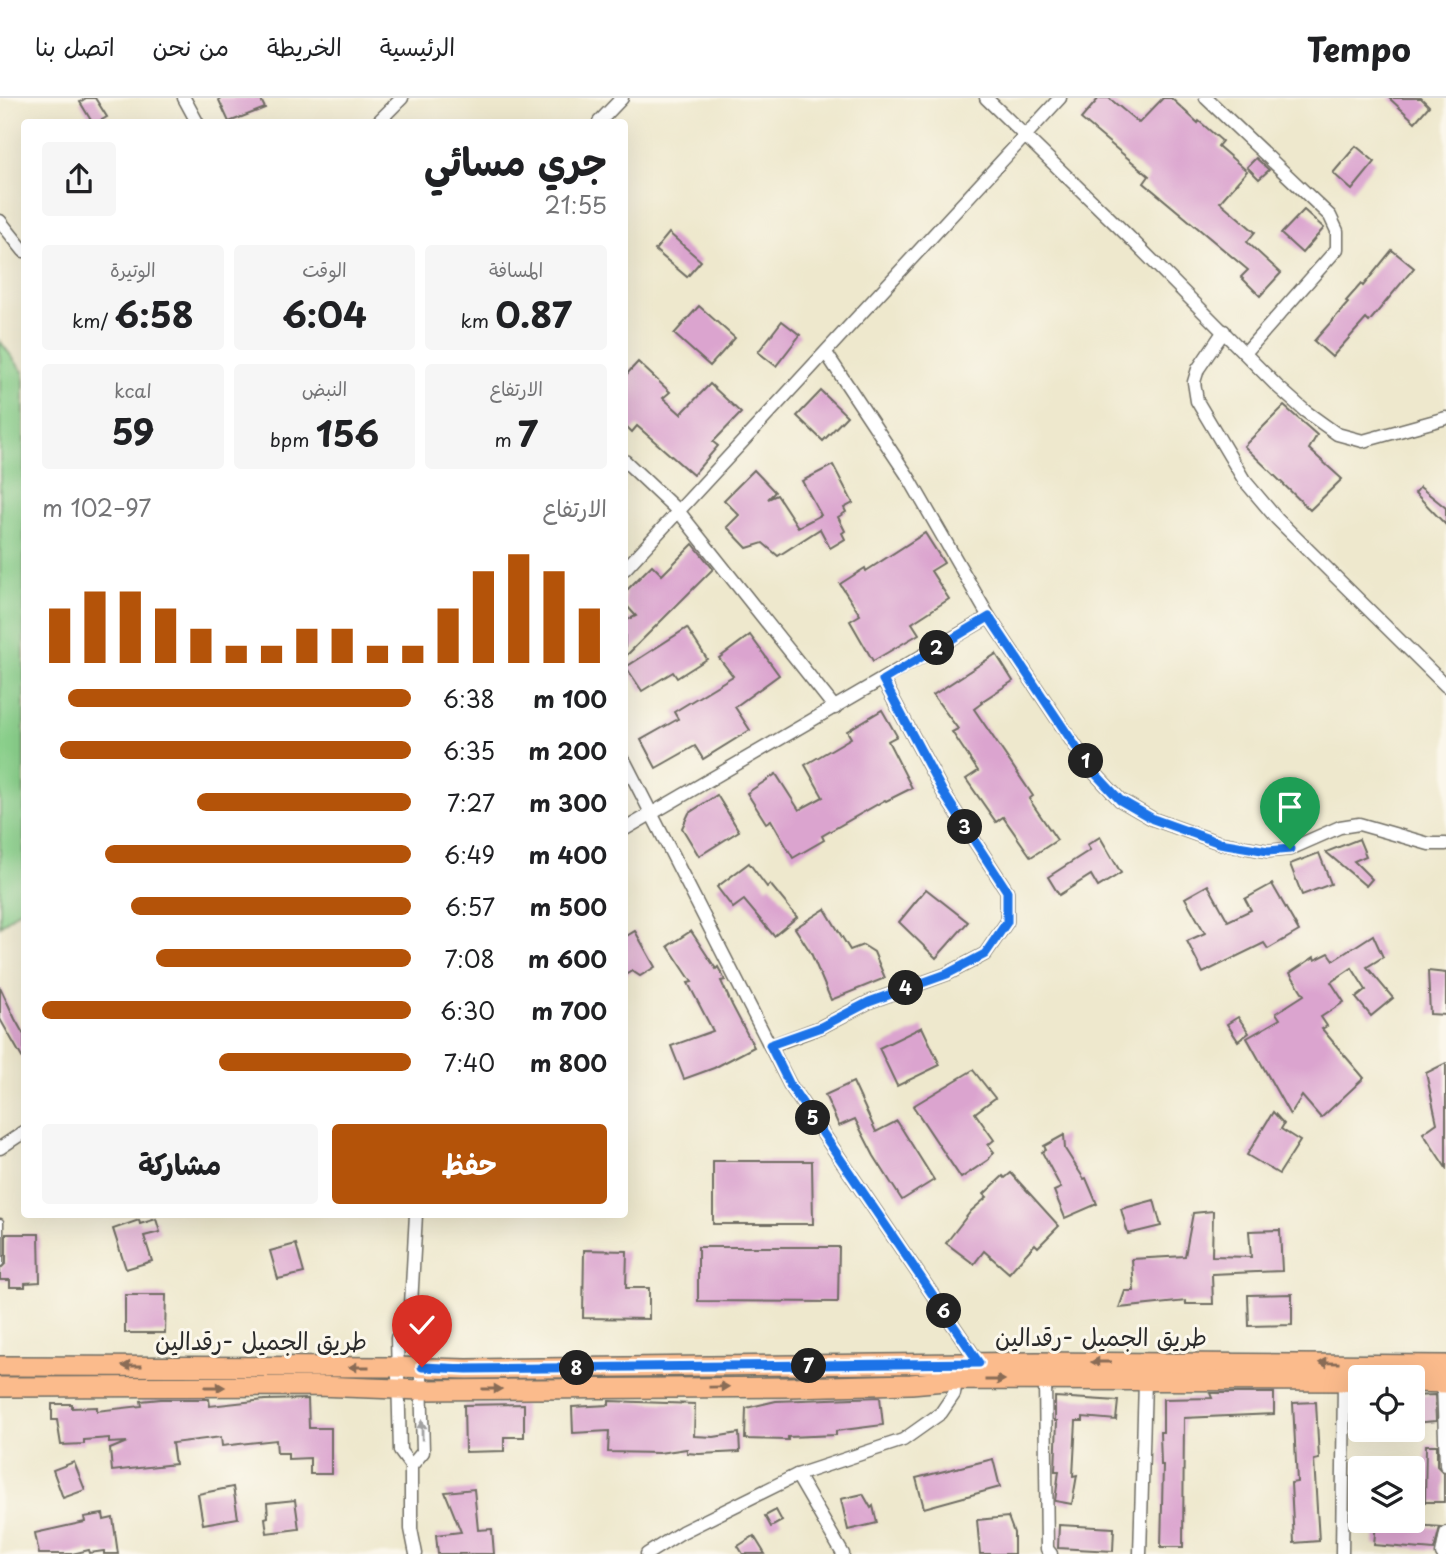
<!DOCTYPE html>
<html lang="ar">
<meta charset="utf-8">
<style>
body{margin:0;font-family:"Playpen Sans","Playpen Sans Arabic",sans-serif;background:#f6f6f6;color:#202124;direction:rtl;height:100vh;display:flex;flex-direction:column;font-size:26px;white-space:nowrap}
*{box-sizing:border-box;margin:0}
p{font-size:23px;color:#757577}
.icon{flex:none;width:38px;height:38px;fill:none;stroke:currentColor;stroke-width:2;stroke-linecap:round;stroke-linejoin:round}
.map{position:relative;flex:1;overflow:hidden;direction:ltr}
.sheet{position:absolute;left:21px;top:21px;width:607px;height:1099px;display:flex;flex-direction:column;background:#fff;border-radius:7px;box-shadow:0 7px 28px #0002;direction:rtl}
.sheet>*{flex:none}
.buttons{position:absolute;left:1348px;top:1267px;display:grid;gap:14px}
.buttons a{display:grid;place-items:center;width:77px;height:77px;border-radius:7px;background:#fff;box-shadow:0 7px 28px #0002;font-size:35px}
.pin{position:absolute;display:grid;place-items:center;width:60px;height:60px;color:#fff;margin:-72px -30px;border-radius:50% 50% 50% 0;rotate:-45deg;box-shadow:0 0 7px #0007}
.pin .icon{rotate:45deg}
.km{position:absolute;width:35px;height:35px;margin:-18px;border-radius:50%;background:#222;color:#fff;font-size:19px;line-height:35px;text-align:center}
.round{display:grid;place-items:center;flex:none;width:74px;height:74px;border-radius:7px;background:#f6f6f6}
.summary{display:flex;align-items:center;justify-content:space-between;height:119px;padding:0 21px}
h1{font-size:38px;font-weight:700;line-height:52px}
.stats{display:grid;grid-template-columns:repeat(3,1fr);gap:10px;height:119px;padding:7px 21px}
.stats div{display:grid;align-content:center;border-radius:7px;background:#f6f6f6;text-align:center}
.stats b{font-size:35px;font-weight:700}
.stats small{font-size:19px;font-weight:400}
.stats p{font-size:19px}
.chart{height:196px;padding:14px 21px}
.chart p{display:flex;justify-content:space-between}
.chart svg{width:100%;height:126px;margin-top:7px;stroke:#b45309;stroke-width:6}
.button{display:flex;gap:14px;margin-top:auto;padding:14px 21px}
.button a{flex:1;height:80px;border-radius:7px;background:#b45309;color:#fff;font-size:28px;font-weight:700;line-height:80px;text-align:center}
.button a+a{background:#f6f6f6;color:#202124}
ul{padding:0 21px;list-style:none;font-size:23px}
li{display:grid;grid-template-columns:112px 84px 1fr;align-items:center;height:52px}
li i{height:18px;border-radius:9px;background:#b45309}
header{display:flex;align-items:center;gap:42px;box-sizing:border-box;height:98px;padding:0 35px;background:#fff;border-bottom:2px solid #e0e0e0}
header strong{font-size:33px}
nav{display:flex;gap:38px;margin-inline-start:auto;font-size:24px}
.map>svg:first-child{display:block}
.green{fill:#8cd28d;stroke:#5c7e5c;stroke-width:2}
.building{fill:#dba4cf}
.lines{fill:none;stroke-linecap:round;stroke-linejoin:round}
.lane-casing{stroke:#6f6d64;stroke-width:9}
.street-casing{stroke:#6f6d64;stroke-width:15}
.primary-casing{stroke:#6f6d64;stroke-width:22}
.lane{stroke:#fff;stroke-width:6}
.street{stroke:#fff;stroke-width:12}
.primary{stroke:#fbbb8c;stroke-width:19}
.oneway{fill:#896c57}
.oneway2{fill:#a0a0a0}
.route-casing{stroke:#fff;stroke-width:14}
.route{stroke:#1a73e8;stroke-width:9}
.labels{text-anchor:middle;stroke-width:6;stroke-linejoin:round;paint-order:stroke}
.street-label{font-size:24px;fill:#2b2b2b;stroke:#fbf7ec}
</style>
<header>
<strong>Tempo</strong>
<nav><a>الرئيسية</a><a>الخريطة</a><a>من نحن</a><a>اتصل بنا</a></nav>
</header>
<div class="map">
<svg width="1446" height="1456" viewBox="0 0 1446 1456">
<rect width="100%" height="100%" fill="#fbf7ec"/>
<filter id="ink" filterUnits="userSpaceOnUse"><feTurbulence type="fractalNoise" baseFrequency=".0143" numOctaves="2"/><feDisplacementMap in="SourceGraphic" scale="14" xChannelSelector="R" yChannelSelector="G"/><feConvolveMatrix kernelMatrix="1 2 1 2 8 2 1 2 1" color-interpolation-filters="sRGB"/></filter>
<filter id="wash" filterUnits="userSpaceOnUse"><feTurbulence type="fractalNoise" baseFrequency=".00686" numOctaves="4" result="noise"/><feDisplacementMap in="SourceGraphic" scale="28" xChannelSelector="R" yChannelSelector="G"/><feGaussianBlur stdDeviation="1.57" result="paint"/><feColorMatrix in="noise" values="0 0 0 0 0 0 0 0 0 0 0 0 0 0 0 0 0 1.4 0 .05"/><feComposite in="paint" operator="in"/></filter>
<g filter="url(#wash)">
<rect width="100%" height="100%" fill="#eee8cd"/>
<!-- green -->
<polygon class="green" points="0,243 24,275 24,808 0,828"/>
<g id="blocks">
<!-- building -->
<g class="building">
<polygon points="86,0 95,0 107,19 98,24 92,24 80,4"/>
<polygon points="218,0 260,0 265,10 229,24"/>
<polygon points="1099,0 1109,0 1139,25 1163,0 1171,0 1198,25 1199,23 1222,43 1218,48 1247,73 1220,104 1255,134 1247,144 1281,175 1260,198 1241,179 1248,172 1144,85 1149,78 1081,21"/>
<polygon points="1389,0 1421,0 1429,8 1415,24"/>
<polygon points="1356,48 1375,64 1352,92 1333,75"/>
<polygon points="1256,60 1269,72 1259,81 1247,69"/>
<polygon points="1304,112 1324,130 1302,155 1281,136"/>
<polygon points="669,135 701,163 687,179 655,152"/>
<polygon points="1392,152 1414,170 1369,224 1366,221 1332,259 1314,243 1348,205 1346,203 1361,186 1363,188"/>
<polygon points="699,208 735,240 710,268 674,236"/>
<polygon points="782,223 800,237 776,268 758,254"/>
<polygon points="638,264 670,294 663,300 681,316 710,286 741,315 713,344 718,348 693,377 637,328 632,334 625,327 625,278"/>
<polygon points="821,293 847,318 823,343 797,318"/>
<polygon points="1284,308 1317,337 1309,351 1342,381 1310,412 1244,348"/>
<polygon points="833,367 853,405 844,410 846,414 838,419 845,433 842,435 845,441 830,450 820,431 778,458 763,445 747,450 727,429 739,417 724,402 754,372 775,394 768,401 777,397 798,429 821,417 802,383"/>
<polygon points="1420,389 1446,410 1446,427 1415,395"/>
<polygon points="925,435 944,465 931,473 949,501 912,525 919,536 873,563 850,523 860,517 840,486 865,470 866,473"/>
<polygon points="693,446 713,471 625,559 625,523 636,518 625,506 625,494 652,467 662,477"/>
<polygon points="687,530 707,561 677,580 673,574 642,593 626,569"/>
<polygon points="750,537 779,577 735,609 750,632 703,661 695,648 656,670 641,642 678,621 674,614 733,578 719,560"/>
<polygon points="996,556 1013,583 981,604 982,605 974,611 1033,698 1029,701 1057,742 1031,759 1003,719 996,724 966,681 978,673 952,634 958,631 933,597"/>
<polygon points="882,612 897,638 888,643 912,690 886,703 885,702 822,738 824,742 793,760 771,722 766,725 747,695 776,676 799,712 823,699 805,667 851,640 847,633"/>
<polygon points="717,697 739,733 699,758 682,730 689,715"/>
<polygon points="1100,739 1121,775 1098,789 1091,777 1059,797 1048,779 1090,752 1087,747"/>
<polygon points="1359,741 1366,758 1354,763 1372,781 1366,788 1326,754"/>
<polygon points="1319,755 1331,786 1302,797 1290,766"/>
<polygon points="749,765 767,789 770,786 797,819 774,838 744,802 733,810 717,789"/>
<polygon points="1272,786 1299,833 1268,851 1264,845 1203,875 1187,843 1205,835 1185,800 1208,787 1228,823 1251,812 1245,801"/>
<polygon points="926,791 968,824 936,860 899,824"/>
<polygon points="825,811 850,852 863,847 874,854 885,880 831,902 811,855 795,830"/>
<polygon points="635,833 655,869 640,878 632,873 625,877 625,839"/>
<polygon points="691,833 716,871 718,869 725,882 721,883 732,907 754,949 714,970 684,981 671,948 713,933 688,885 692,884 668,848"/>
<polygon points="1373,837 1383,859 1367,869 1393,900 1371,918 1356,900 1366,892 1352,870 1331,884 1344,904 1321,919 1327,928 1322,931 1364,980 1321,1020 1302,998 1290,1017 1247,940 1280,921 1276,915 1304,897 1290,875 1314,859 1315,862 1329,855 1334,862"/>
<polygon points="1428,873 1446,875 1446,917 1430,916"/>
<polygon points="0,889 15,921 24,937 24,963 0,921"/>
<polygon points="1238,919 1249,935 1238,943 1227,926"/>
<polygon points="922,929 940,967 897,988 879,950"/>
<polygon points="1446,965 1446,1070 1423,1035 1437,1025 1426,975"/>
<polygon points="973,972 995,1000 975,1015 994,1042 988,1047 994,1054 988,1062 961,1080 913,1008"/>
<polygon points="853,984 876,1034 897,1023 934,1082 902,1102 874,1058 855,1021 839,1028 825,997"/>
<polygon points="1273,1014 1284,1026 1281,1031 1300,1043 1279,1076 1247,1057"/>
<polygon points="1064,1037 1065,1051 1084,1081 1086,1080 1097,1106 1065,1120 1054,1093 1061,1090 1042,1054 1046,1052 1044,1048"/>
<polygon points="713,1063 812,1063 813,1126 713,1126"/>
<polygon points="1011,1075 1059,1128 1038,1149 1035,1146 1009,1175 984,1153 974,1166 946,1145 971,1113 987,1099 984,1096 1003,1078 1005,1080"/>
<polygon points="1154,1102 1161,1128 1128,1136 1121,1111"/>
<polygon points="1213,1113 1212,1158 1251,1159 1249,1133 1280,1132 1282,1173 1212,1176 1213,1206 1186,1206 1186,1203 1119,1210 1125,1193 1134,1193 1132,1161 1185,1158 1193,1115"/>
<polygon points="156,1121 160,1134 144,1138 152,1163 126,1171 113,1131 139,1122 140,1126"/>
<polygon points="6,1136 39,1136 40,1184 25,1185 25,1189 10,1189 10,1182 0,1182 0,1171 6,1165"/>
<polygon points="296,1146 304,1175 278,1181 270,1153"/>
<polygon points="698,1149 839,1149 838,1204 698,1203"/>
<polygon points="584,1152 627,1153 626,1190 649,1190 649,1221 583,1220"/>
<polygon points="1292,1196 1292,1227 1249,1228 1248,1197"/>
<polygon points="125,1197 166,1197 165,1235 125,1235"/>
<polygon points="1210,1295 1274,1295 1274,1316 1184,1320 1183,1449 1161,1449 1163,1367 1161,1367 1160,1334 1163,1334 1163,1301 1212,1300"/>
<polygon points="1435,1297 1436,1323 1412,1325 1412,1298"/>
<polygon points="880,1299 883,1327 836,1333 836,1337 788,1339 788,1342 745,1341 746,1310 776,1303"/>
<polygon points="1055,1299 1118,1303 1116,1322 1083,1319 1083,1323 1076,1323 1073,1378 1077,1377 1072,1406 1055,1403 1059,1373 1055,1373 1057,1323 1055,1323"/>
<polygon points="161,1301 209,1301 210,1308 265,1302 308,1301 309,1330 331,1330 331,1376 310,1376 310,1360 288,1361 288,1355 277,1355 276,1342 222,1348 221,1339 172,1345 175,1366 112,1373 110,1351 127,1344 109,1345 109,1340 84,1342 84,1346 61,1347 57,1322 52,1322 52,1306 72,1306 72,1310 97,1309 97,1313 142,1308 141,1303"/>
<polygon points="609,1303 695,1306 694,1338 714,1339 739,1335 740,1354 699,1356 687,1355 687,1351 659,1355 608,1354 609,1333 573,1335 572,1309 609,1307"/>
<polygon points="1316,1304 1319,1361 1314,1362 1319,1443 1294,1445 1291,1385 1297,1384 1293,1305"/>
<polygon points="524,1306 524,1339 504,1339 504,1353 465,1354 464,1307"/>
<polygon points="1426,1347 1437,1347 1437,1368 1444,1375 1444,1404 1425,1404"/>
<polygon points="993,1361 1000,1389 924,1410 916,1380"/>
<polygon points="74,1364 85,1392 63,1400 53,1372"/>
<polygon points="233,1389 238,1420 203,1426 198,1396"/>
<polygon points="474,1391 478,1432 492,1431 494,1456 438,1456 436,1437 461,1434 445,1394"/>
<polygon points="863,1396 871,1410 873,1408 877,1425 848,1432 841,1401"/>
<polygon points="295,1402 299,1431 267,1435 265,1420 268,1419 267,1405"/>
<polygon points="776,1412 782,1423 771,1429 765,1418"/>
<polygon points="103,1416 104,1422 113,1420 118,1456 104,1456 104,1453 90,1455 89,1452 72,1456 39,1456 35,1435 85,1424 84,1419"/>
<polygon points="1008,1419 1014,1435 1014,1456 980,1456 977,1422"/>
<polygon points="1376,1424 1440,1429 1434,1452 1374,1447"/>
<polygon points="1059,1427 1114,1430 1113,1453 1058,1450"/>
<polygon points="754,1438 765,1456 743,1456 738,1448"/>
</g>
</g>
</g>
<g filter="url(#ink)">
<use href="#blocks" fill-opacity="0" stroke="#6f6d64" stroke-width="2"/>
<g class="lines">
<!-- lane casing -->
<g class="lane-casing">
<polyline id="lane" points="0,1124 0,1165"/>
</g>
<!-- street casing -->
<g class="street-casing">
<g id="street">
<polyline points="184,0 197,24"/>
<polyline points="986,0 1127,137 1277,288 1305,313 1337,336 1363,343 1446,320"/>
<polyline points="1206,0 1330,118 1337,133 1337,151 1245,255"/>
<polyline points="378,24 402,0"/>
<polyline points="599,24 622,0"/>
<polyline points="0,123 24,153"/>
<polyline points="1224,233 1198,271 1194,284 1197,303 1244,382 1277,421 1446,588"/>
<polyline points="826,255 909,380 989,519 1090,670 1120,702 1153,721 1220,745 1268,753 1290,751 1340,729 1359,726 1429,746 1446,746"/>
<polyline points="625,363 679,414 835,610"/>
<polyline points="625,471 1060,0"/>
<polyline points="625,664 790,987 979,1265"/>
<polyline points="625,731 989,519"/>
<polyline points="770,948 821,929 869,904 947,876 985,856 1007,824 1007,793 944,696 883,582"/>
<polyline points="0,1050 24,1034"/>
<polyline points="410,1225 397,1240 400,1353 411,1368 411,1431 416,1456"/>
<polyline points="1045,1282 1047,1451 1051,1456"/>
<polyline points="1443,1285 1446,1367"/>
<polyline points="411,1368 423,1354 420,1241 410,1225 416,1116"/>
<polyline points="797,1377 843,1456"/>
<polyline points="647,1456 682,1434 797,1377 903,1342 941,1315 954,1296 956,1282"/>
<polyline points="1140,1456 1145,1283"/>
<polyline points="1342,1456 1344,1282"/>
<polyline points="1442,1456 1446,1435"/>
</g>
</g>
<!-- primary casing -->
<g class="primary-casing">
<g id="primary">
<polyline points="0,1268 396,1269 467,1271 1038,1264 1446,1267"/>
<polyline points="1412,1284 1446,1285"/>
<polyline points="0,1289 317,1288 422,1292 790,1289 911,1286 956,1282 1360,1283"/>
</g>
</g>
<!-- lane -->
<use href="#lane" class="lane"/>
<!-- street -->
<use href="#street" class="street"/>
<!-- primary -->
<use href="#primary" class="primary"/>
</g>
<!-- one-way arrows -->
<defs><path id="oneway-solid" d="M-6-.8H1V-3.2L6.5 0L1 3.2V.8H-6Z" transform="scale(1.75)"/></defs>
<g class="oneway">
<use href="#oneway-solid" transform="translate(1101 1264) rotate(-180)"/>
<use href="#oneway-solid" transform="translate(1329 1265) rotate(-179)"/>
<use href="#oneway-solid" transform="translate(132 1268) rotate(-180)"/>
<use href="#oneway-solid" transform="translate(359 1269) rotate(-180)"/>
<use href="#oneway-solid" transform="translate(995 1282)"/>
<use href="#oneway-solid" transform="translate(215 1289)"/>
<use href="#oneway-solid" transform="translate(719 1289) rotate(-1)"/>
<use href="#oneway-solid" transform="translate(492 1291)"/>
</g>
<use class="oneway2" href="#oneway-solid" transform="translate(422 1332) rotate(-91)"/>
</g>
<g class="lines" filter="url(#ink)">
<!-- route casing -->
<g class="route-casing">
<polyline id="route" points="422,1269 467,1271 979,1265 790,987 770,947 821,929 869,904 947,876 985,856 1007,824 1007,793 944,696 883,582 989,519 1090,670 1120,702 1153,721 1220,745 1268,753 1290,751"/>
</g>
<!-- route -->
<use href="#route" class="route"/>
</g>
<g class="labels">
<!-- street labels -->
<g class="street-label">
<text x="1101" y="1248">طريق الجميل -رقدالين</text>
<text x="261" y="1252">طريق الجميل -رقدالين</text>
</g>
</g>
</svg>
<div class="buttons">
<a><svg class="icon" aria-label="locate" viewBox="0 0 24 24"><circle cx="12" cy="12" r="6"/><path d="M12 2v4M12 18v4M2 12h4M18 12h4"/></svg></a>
<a><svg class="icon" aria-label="layers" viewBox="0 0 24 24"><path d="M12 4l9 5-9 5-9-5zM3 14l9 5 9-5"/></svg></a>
</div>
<div class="pin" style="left:1290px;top:751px;background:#1e9e55"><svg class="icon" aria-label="arrive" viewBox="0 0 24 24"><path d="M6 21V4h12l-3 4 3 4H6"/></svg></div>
<div class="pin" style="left:422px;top:1269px;background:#d93025"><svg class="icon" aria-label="check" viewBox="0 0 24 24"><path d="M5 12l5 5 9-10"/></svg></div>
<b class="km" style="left:1086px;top:663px">1</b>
<b class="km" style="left:937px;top:550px">2</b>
<b class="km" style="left:965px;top:729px">3</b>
<b class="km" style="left:906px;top:890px">4</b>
<b class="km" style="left:813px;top:1020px">5</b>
<b class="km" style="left:944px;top:1213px">6</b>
<b class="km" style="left:809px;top:1268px">7</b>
<b class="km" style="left:577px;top:1270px">8</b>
<section class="sheet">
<div class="summary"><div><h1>جري مسائي</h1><p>21:55</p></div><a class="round"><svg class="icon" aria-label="share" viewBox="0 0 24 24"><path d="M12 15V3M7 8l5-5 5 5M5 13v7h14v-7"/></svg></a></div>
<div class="stats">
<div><p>المسافة</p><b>0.87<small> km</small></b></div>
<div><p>الوقت</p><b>6:04</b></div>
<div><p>الوتيرة</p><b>6:58<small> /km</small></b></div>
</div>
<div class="stats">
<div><p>الارتفاع</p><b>7<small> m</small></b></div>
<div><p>النبض</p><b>156<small> bpm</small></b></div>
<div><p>kcal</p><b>59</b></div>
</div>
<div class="chart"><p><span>الارتفاع</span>97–102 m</p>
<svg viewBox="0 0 160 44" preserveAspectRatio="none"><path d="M5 44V25M15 44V19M25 44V19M35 44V25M45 44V32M55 44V38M65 44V38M75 44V32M85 44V32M95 44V38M105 44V38M115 44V25M125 44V12M135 44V6M145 44V12M155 44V25"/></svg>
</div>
<ul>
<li><b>100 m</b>6:38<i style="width:93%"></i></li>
<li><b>200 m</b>6:35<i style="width:95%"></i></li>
<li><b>300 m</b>7:27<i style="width:58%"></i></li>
<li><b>400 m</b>6:49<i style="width:83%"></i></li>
<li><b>500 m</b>6:57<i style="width:76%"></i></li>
<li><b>600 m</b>7:08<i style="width:69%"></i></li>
<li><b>700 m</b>6:30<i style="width:100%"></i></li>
<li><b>800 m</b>7:40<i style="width:52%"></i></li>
</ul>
<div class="button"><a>حفظ</a><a>مشاركة</a></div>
</section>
</div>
